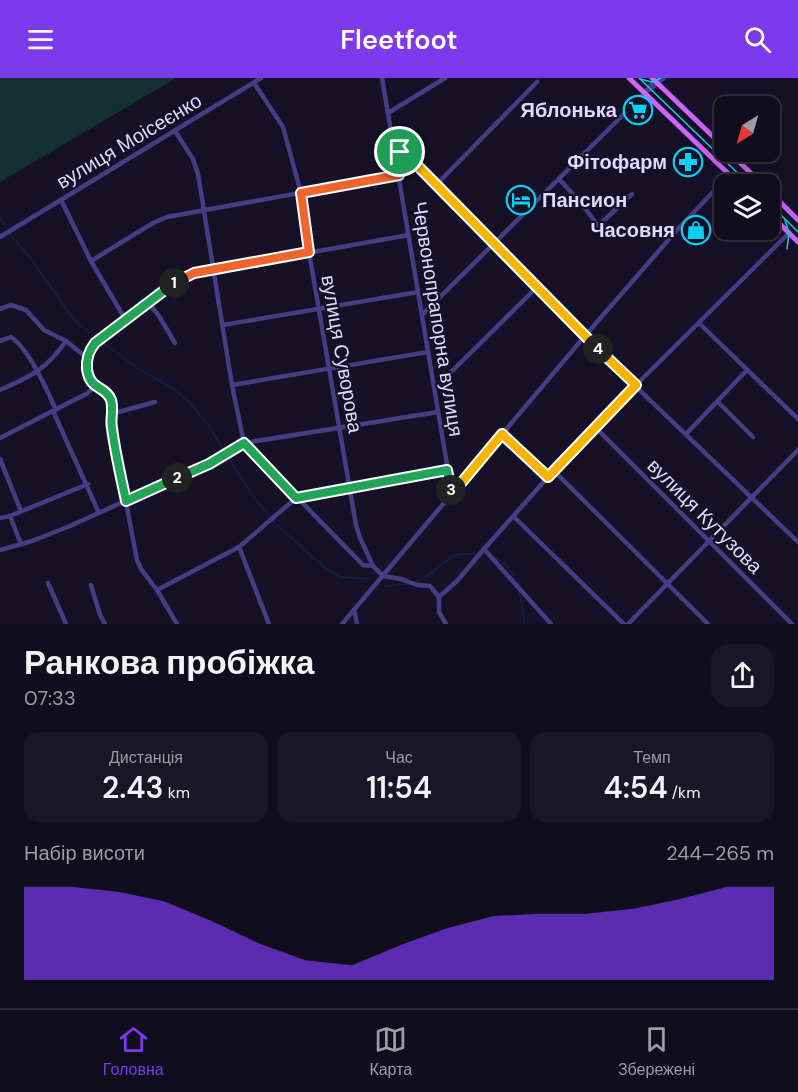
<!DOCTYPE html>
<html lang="uk">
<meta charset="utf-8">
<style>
body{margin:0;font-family:"DM Sans",sans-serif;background:#191626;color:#f1f3f6;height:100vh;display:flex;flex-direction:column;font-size:22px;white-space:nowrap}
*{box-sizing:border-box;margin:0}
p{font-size:20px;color:#9c9ca4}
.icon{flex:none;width:33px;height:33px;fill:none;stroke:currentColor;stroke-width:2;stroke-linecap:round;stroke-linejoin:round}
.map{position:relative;height:546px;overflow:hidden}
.details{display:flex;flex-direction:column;background:#100d1d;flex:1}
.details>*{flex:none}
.needle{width:39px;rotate:217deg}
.controls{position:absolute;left:714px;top:18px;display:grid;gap:12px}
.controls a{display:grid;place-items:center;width:66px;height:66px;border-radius:12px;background:#100d1d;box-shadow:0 6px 24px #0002,0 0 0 2px #302d3b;font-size:30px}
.pin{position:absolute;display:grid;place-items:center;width:51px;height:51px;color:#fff;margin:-26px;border:3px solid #fff;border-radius:50%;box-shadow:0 2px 6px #0007}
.km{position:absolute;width:30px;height:30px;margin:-15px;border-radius:50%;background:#222;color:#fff;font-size:16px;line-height:30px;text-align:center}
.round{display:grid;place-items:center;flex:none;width:63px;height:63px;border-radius:18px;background:#191626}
.summary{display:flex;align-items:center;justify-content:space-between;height:102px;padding:0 24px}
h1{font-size:33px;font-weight:600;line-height:45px}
.stats{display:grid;grid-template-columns:repeat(3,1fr);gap:9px;height:102px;padding:6px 24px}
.stats div{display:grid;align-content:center;border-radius:15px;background:#191626;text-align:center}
.stats b{font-size:30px;font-weight:600}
.stats small{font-size:16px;font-weight:400}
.stats p{font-size:16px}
.chart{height:168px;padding:12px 24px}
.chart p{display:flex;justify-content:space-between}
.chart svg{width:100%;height:108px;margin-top:6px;fill:#7c3aed;opacity:.7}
header{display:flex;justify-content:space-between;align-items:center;height:78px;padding:0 24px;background:#7c3aed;color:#fff;font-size:27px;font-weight:600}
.tab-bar{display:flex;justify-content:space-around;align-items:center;height:84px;border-top:2px solid #302d3b;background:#100d1d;font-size:16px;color:#9c9ca4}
.tab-bar a{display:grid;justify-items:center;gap:3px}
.tab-bar .on{color:#7c3aed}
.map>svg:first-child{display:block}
.green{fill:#143031}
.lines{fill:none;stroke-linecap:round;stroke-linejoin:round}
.stream{stroke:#0f2048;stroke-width:1.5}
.minor{stroke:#453e84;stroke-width:4.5}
.major{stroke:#cb64f9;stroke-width:5}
.tram{stroke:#0ccff6;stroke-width:1.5}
.split-1-casing{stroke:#fff;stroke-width:12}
.split-2-casing{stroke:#fff;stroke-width:12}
.split-3-casing{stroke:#fff;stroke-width:12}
.split-4-casing{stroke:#fff;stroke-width:12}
.split-5-casing{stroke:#fff;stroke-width:12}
.split-1{stroke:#f0652b;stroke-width:8}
.split-2{stroke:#22a559;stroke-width:8}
.split-3{stroke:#22a559;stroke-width:8}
.split-4{stroke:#f5b400;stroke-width:8}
.split-5{stroke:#f5b400;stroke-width:8}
.labels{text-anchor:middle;stroke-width:4.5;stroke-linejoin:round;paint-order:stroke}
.poi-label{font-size:20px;font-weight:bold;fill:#dfd9fe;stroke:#161127;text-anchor:end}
.street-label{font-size:20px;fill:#dfd9fe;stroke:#161127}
</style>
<header><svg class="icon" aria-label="menu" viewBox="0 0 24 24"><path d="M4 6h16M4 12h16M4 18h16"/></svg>Fleetfoot<svg class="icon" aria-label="search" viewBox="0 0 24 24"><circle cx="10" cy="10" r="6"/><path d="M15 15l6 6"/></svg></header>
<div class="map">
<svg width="798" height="546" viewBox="0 0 798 546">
<rect width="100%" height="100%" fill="#161127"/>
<!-- green -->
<polygon class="green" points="0,0 176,0 0,104"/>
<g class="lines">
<!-- stream -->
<g class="stream">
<polyline points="0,140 8,152"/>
<polyline points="10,156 32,182 74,242 97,260"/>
<polyline points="101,263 137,290 174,311 190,325 209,348 225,374"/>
<polyline points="227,378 252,417 275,445 325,490 340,499 371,501"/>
<polyline points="495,480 509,489 517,505"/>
<path d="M415,504C441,494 444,472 476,476"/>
<polyline points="385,508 407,506"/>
<polyline points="519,512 525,546"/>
</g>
<!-- minor -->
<g class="minor">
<polyline points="382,0 452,416"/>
<polyline points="254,5 283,49 301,115 309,174 356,447 360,460 373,488"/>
<polyline points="649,12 664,0"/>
<polyline points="388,35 445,0"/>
<polyline points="175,53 193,81 198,96 232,307 244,365 363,487 373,488 383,498 401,501 417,507 430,508 439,519"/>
<polyline points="392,62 584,259 798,464"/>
<polyline points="559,101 582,126 598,148 632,116"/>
<polyline points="436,107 537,4"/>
<polyline points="61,122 91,183 125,241"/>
<polyline points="0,159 261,0"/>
<polyline points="91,183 153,145 167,139 399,97"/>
<polyline points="148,224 159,238 175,265"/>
<polyline points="0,231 11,227 26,232 44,252 66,263 87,280"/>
<polyline points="422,237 641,19 657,0"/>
<polyline points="699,245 798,341"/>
<polyline points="223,247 418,214"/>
<path d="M0,263L11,259C29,271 47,312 56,332"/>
<polyline points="232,307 428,274"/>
<polyline points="435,310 536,210"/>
<path d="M0,312C31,298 46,292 66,263"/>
<polyline points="718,324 753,359"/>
<polyline points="53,333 99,435"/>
<polyline points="111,336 155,324"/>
<polyline points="596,350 792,546"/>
<polyline points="502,356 548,399"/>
<polyline points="686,356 747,292"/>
<polyline points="0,360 88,315 94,308"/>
<polyline points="0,381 21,433"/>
<polyline points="554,393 708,546"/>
<polyline points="10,438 21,466"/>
<polyline points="514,439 624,546"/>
<polyline points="0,440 10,438 88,406"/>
<polyline points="239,469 269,546"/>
<polyline points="0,472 32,463 70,448 209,385 244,365 438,334"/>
<polyline points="48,505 66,546"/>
<polyline points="91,507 100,537 105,546"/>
<polyline points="157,512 239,469 296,420 447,392"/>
<polyline points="439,519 457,503 484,471"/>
<polyline points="439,519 439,534 446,546"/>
<polyline points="354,532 357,546"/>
<polyline points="177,546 157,512 141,491 137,482 112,350 111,323 104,313 94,308 88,296 87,280 95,265 148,224 189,196 409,157"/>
<polyline points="342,546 584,259 677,152 729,97"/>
<polyline points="551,546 484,471 548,399 636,307 789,155"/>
<polyline points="628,546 798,372"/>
</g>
<!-- major -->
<g class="major">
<polyline points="629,0 739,106"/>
<polyline points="652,0 724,69"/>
<polyline points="729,74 762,106"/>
<polyline points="770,114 798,142"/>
<polyline points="770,136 798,164"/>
</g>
<!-- tram -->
<g class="tram">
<polyline points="639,0 749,106"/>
<polyline points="640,1 652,4 661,0"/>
<polyline points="770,126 798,154"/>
<polyline points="785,142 789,155 787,171"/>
</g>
</g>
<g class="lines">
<!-- split-1 casing -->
<g class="split-1-casing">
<polyline id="split-1" points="174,205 194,195 309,174 301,115 399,97 395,79 400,74"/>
</g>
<!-- split-2 casing -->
<g class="split-2-casing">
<path id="split-2" d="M174,205L95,265C89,273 86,280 87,291C90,313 105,307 111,322C114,331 110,341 112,350C115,374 121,399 126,423L177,400"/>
</g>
<!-- split-3 casing -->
<g class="split-3-casing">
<polyline id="split-3" points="177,400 209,386 244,365 296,420 447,392 451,412"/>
</g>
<!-- split-4 casing -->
<g class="split-4-casing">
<polyline id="split-4" points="451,412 452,416 502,356 548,399 636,307 598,271"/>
</g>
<!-- split-5 casing -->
<g class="split-5-casing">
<polyline id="split-5" points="400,74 406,76 598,271"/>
</g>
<!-- split-1 -->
<use href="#split-1" class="split-1"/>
<!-- split-2 -->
<use href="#split-2" class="split-2"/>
<!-- split-3 -->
<use href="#split-3" class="split-3"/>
<!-- split-4 -->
<use href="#split-4" class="split-4"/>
<!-- split-5 -->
<use href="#split-5" class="split-5"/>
</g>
<!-- icons -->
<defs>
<g id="supermarket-ring" transform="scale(1.5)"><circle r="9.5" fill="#161127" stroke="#0ccff6" stroke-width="1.5"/><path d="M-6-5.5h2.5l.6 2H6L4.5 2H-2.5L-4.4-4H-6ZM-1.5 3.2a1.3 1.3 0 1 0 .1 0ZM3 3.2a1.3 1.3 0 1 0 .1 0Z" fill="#0ccff6"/></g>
<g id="pharmacy-ring" transform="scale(1.5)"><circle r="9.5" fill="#161127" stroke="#0ccff6" stroke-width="1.5"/><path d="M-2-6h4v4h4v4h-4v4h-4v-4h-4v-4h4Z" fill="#0ccff6"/></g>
<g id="hotel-ring" transform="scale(1.5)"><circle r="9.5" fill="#161127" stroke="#0ccff6" stroke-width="1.5"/><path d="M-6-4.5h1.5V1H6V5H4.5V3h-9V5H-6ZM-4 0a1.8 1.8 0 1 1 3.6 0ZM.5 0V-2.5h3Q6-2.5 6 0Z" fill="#0ccff6"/></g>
<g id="shop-ring" transform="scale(1.5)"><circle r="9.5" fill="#161127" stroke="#0ccff6" stroke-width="1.5"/><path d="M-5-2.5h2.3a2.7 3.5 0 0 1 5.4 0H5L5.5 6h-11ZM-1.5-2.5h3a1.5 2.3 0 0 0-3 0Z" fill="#0ccff6"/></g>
</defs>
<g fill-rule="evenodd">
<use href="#supermarket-ring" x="638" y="32"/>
<use href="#pharmacy-ring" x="688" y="84"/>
<use href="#hotel-ring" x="521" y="122"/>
<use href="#shop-ring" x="696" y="152"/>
</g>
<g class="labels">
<!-- poi labels -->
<g class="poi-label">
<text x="617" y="39">Яблонька</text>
<text x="667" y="91">Фітофарм</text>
<text x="542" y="129" text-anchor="start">Пансион</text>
<text x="675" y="159">Часовня</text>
</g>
<!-- street labels -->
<g class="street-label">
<text transform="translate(129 63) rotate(-31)" y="7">вулиця Моісеєнко</text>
<text transform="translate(438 241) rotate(81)" y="7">Червонопрапорна вулиця</text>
<text transform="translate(342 276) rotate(80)" y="7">вулиця Суворова</text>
<text transform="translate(705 438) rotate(45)" y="7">вулиця Кутузова</text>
</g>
</g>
</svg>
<div class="controls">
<a><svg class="needle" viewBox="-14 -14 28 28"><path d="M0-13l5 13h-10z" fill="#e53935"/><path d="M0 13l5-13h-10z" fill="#9c9ca4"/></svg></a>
<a><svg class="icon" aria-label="layers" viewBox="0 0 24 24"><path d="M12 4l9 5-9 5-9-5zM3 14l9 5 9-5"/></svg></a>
</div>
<div class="pin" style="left:400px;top:74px;background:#1e9e55"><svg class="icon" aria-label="arrive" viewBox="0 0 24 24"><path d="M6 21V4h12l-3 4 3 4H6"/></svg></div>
<b class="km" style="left:174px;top:205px">1</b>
<b class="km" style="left:177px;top:400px">2</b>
<b class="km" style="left:451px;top:412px">3</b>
<b class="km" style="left:598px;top:271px">4</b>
</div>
<section class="details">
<div class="summary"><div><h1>Ранкова пробіжка</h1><p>07:33</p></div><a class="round"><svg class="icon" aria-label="share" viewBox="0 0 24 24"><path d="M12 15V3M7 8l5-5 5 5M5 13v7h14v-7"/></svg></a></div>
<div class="stats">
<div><p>Дистанція</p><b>2.43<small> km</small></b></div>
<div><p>Час</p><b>11:54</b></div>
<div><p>Темп</p><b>4:54<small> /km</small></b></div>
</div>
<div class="chart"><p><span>Набір висоти</span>244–265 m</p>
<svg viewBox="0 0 160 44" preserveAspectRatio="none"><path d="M0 44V6L10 6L20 8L30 12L40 20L50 29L60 36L70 38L80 30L90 23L100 18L110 17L120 17L130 15L140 11L150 6L160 6V44z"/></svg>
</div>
</section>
<nav class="tab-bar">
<a class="on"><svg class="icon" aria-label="home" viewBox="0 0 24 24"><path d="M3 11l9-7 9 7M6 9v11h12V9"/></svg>Головна</a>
<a><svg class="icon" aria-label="map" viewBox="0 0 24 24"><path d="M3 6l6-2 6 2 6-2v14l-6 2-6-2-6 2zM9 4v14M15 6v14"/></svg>Карта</a>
<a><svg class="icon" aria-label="saved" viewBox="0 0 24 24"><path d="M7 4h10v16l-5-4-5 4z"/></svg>Збережені</a>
</nav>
